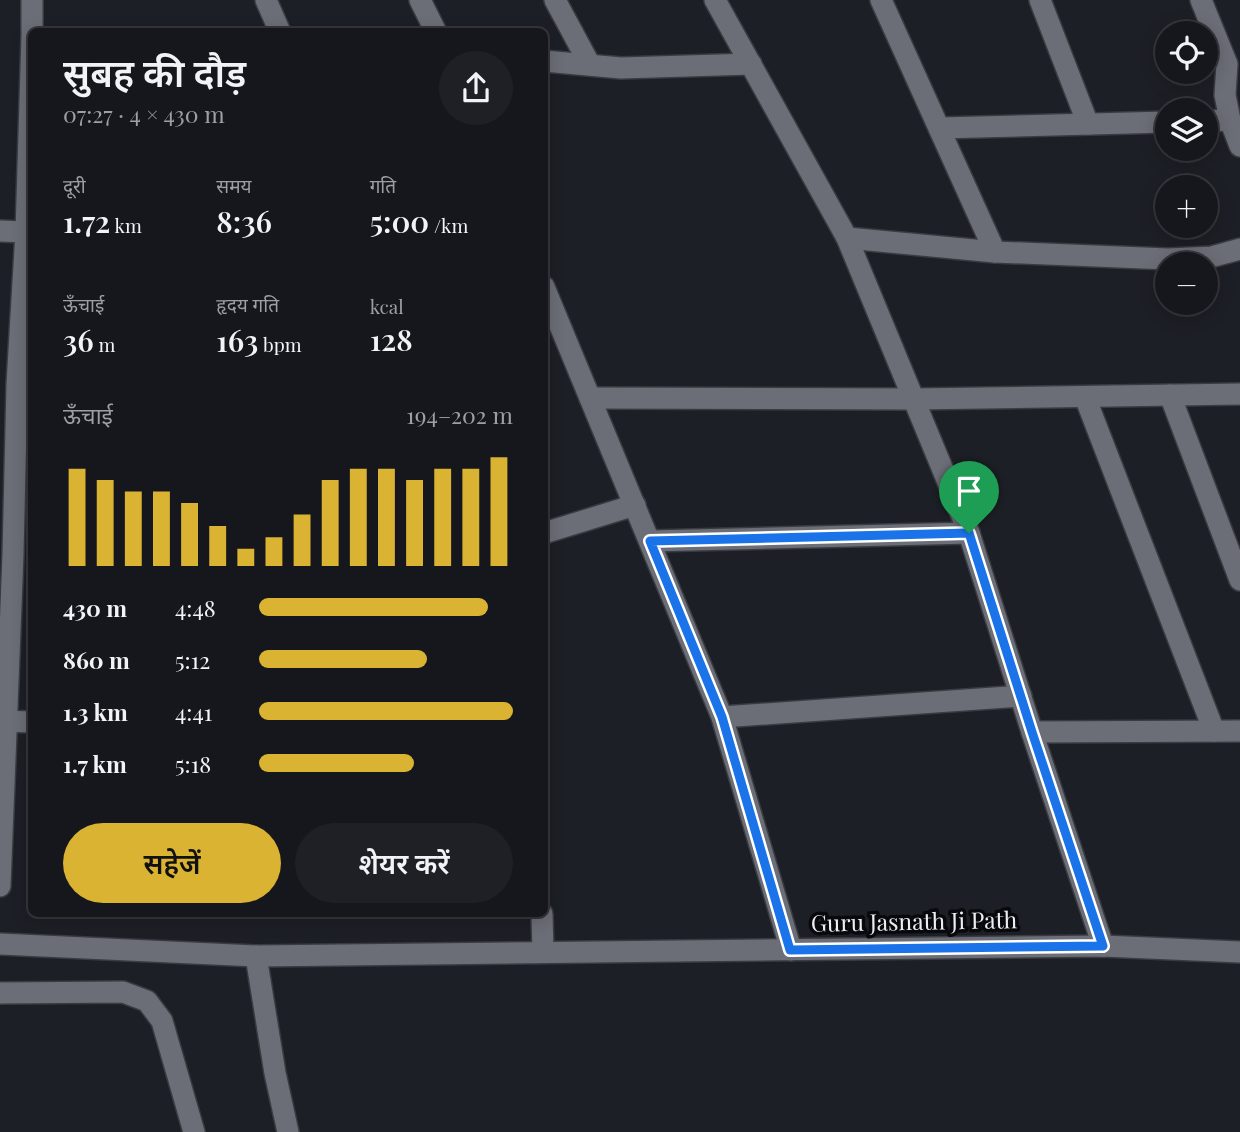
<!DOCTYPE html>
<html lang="hi">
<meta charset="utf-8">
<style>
body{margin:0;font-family:"Playfair Display","Noto Sans Devanagari",serif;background:#1f2025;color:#f1f3f6;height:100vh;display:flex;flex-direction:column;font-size:26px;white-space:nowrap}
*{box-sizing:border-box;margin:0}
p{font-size:23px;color:#9e9fa3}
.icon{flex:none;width:38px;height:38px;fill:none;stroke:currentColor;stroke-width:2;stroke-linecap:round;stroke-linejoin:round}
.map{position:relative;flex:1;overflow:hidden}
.side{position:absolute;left:28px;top:28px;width:520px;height:889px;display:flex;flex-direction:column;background:#16171c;border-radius:10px;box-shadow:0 4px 18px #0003,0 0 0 2px #35363b}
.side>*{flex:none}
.fabs{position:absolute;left:1155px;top:21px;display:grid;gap:14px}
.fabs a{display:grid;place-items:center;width:63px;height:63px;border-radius:50%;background:#16171c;box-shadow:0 4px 18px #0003,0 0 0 2px #35363b;font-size:35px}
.pin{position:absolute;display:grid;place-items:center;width:60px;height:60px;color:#fff;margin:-72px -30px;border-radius:50% 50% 50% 0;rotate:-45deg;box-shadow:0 0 7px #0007}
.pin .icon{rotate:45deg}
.round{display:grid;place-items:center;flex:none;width:74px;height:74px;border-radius:37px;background:#1f2025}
.head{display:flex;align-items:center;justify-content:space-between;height:119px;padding:0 35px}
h1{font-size:38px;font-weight:600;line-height:52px}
.figures{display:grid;grid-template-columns:repeat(3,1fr);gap:10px;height:119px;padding:7px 35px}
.figures div{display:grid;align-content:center}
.figures b{font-size:30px;font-weight:600}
.figures small{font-size:19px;font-weight:400}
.figures p{font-size:19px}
.chart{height:196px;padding:14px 35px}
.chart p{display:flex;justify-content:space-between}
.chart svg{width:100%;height:126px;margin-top:7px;stroke:#dab333;stroke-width:6}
.action{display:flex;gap:14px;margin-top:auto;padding:14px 35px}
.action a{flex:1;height:80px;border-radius:42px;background:#dab333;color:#111;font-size:28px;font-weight:600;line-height:80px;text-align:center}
.action a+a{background:#1f2025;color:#f1f3f6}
ul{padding:0 35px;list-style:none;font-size:23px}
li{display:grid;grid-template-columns:112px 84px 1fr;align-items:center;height:52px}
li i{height:18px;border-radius:9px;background:#dab333}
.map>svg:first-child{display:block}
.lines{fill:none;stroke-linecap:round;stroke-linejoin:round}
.street-casing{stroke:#393b41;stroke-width:24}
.street{stroke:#6b6e76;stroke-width:21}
.route-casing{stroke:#fff;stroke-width:14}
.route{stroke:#1a73e8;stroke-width:9}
.labels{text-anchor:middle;stroke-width:7;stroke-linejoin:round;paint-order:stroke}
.street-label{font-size:23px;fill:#eceef3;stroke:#08090c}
</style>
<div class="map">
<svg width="1240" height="1132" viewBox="0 0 1240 1132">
<rect width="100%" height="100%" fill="#1d1f26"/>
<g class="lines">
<!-- street casing -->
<g class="street-casing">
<g id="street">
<polyline points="266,0 280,32"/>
<polyline points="420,0 436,32"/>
<polyline points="555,0 590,65"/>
<polyline points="715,0 847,238 969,533 1032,732 1103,946"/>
<polyline points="881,0 995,252"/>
<polyline points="1040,0 1088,124"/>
<polyline points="1201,0 1227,64 1225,95 1230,120 1240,146"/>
<polyline points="32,32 32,0"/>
<polyline points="544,61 621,68 751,64"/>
<polyline points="1206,121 1230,120"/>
<polyline points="939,128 1167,122"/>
<polyline points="0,231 26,232"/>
<polyline points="847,238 995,252 1168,259 1211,257 1240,249"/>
<polyline points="544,287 722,717 791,950"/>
<polyline points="1170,395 1240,580"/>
<polyline points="1085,397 1214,731"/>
<polyline points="590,398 914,399 1240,394"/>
<polyline points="544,533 635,505"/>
<polyline points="650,541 969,533"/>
<polyline points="722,717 1021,696"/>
<polyline points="0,721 32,722"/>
<polyline points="1032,732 1240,731"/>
<polyline points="0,886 13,555 17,384 26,232 32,35"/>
<polyline points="542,914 543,952"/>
<polyline points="0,944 256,956 1103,946 1240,952"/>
<polyline points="256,956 275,1073 288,1132"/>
<polyline points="0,993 123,992 147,1001 162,1021 194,1132"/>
</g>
</g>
<!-- street -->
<use href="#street" class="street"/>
</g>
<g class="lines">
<!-- route casing -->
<g class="route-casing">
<polygon id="route" points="969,533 1032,732 1103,946 790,950 722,717 650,541"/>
</g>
<!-- route -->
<use href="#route" class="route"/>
</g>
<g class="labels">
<!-- street labels -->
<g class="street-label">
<text transform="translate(914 922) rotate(-1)" y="8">Guru Jasnath Ji Path</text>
</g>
</g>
</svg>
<div class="fabs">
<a><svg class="icon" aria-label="locate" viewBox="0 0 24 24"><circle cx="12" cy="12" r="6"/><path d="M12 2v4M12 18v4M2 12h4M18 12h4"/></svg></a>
<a><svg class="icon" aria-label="layers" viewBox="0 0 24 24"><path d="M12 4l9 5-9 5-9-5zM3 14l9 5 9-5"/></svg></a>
<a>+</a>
<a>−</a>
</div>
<div class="pin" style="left:969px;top:533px;background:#1e9e55"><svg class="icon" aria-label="arrive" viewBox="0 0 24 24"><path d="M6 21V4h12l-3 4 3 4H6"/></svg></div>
<section class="side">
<div class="head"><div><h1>सुबह की दौड़</h1><p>07:27 · 4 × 430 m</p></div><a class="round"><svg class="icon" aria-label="share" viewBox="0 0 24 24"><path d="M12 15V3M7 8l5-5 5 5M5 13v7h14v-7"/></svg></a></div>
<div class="figures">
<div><p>दूरी</p><b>1.72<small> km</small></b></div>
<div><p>समय</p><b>8:36</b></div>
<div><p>गति</p><b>5:00<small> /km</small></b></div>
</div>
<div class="figures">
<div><p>ऊँचाई</p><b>36<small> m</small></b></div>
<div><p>हृदय गति</p><b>163<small> bpm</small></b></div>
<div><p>kcal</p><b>128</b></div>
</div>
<div class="chart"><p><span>ऊँचाई</span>194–202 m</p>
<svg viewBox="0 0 160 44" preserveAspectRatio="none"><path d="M5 44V10M15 44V14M25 44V18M35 44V18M45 44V22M55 44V30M65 44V38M75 44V34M85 44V26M95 44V14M105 44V10M115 44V10M125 44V14M135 44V10M145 44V10M155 44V6"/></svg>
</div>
<ul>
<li><b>430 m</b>4:48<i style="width:90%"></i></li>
<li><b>860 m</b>5:12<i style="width:66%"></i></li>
<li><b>1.3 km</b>4:41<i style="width:100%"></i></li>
<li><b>1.7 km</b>5:18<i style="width:61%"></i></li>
</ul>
<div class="action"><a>सहेजें</a><a>शेयर करें</a></div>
</section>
</div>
